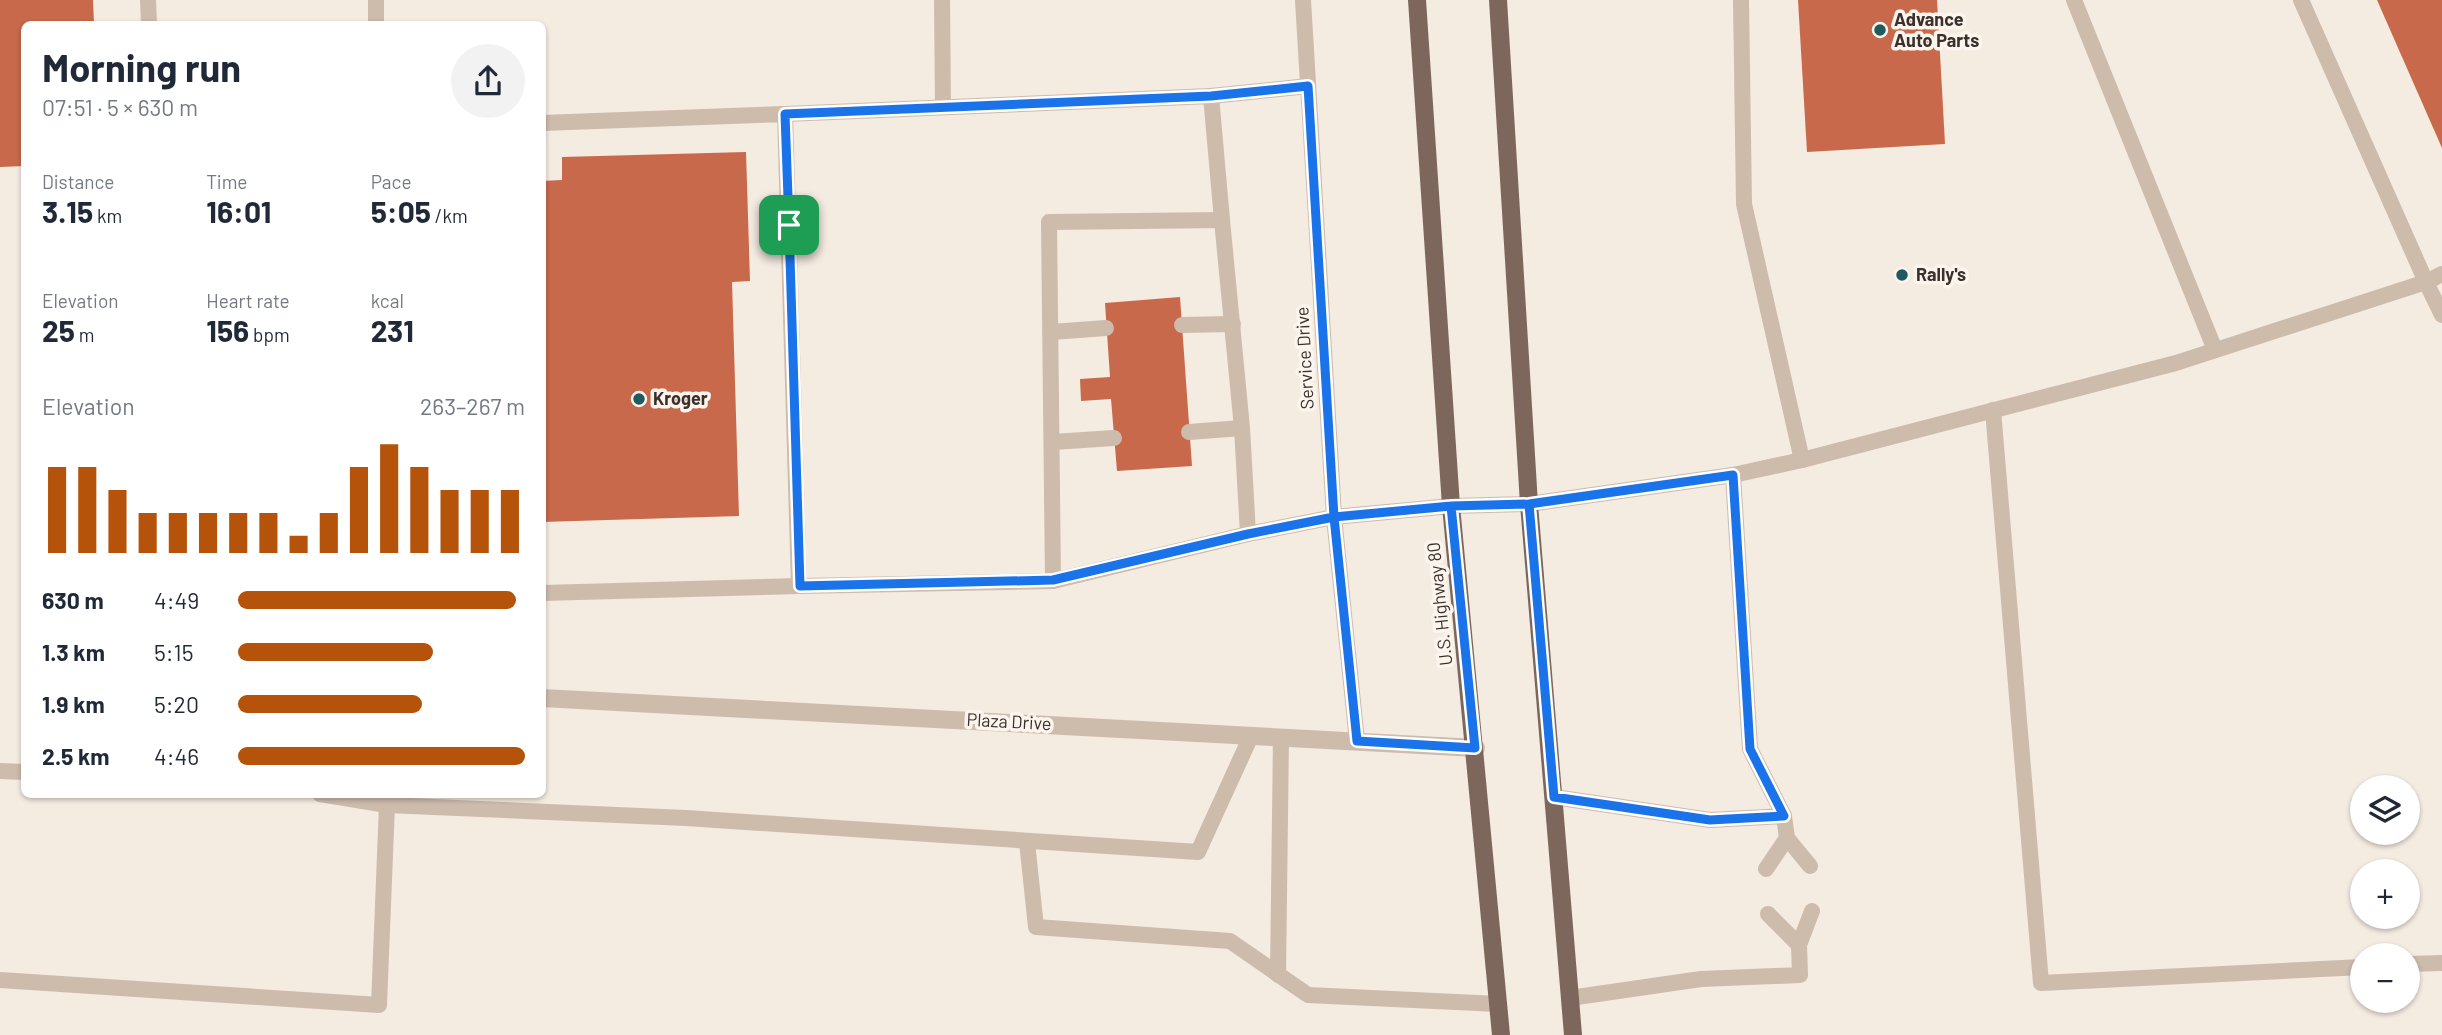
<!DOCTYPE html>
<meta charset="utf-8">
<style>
body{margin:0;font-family:Barlow,sans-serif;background:#f2f2f3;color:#1f2937;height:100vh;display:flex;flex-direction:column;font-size:26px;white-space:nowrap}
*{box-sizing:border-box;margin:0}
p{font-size:23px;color:#747a83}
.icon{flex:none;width:38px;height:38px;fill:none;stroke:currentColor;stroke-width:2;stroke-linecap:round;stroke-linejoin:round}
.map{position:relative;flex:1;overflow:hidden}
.sheet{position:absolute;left:21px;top:21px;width:525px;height:777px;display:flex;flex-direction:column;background:#fff;border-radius:10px;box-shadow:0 2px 5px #0004}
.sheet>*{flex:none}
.controls{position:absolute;left:2350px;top:775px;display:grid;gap:14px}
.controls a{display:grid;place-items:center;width:70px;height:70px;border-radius:50%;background:#fff;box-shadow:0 2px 5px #0004;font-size:35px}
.pin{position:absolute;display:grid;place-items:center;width:60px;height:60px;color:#fff;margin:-30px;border-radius:14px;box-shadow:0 4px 10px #0006}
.round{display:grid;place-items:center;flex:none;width:74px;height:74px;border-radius:37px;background:#f2f2f3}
.head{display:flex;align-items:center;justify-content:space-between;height:119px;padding:0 21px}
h1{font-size:38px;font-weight:700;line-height:52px}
.stats{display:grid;grid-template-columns:repeat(3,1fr);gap:10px;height:119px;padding:7px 21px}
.stats div{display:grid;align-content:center}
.stats b{font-size:30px;font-weight:700}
.stats small{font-size:19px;font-weight:400}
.stats p{font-size:19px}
.chart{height:196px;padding:14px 21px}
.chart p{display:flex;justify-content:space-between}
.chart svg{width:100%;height:126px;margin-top:7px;stroke:#b45309;stroke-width:6}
ul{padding:0 21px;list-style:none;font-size:23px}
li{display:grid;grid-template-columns:112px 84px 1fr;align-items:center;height:52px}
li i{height:18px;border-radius:9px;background:#b45309}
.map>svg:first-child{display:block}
.building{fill:#c8694b}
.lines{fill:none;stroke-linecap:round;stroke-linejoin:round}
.service{stroke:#cdbbac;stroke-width:16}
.minor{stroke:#cdbbac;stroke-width:18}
.primary{stroke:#7d675c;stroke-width:18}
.route-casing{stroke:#fff;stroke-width:14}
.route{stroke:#1a73e8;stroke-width:9}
.poi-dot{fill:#1f5a5e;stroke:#fbf5ee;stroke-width:2.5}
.labels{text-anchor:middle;stroke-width:7;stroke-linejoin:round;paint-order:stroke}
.poi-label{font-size:18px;font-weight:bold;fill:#3b302b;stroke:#fbf5ee;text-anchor:start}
.street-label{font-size:18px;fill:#3b302b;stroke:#fbf5ee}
</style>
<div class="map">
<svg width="2442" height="1035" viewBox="0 0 2442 1035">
<rect width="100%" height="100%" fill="#f4ebe1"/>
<!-- building -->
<g class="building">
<polygon points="0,0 93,0 94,24 24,24 24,166 0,167"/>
<polygon points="1798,0 1937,0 1945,144 1807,152"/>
<polygon points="2377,0 2442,0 2442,148"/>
<polygon points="746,152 750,281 732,282 739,516 542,522 542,181 562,180 562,157"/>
<polygon points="1180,297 1192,466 1117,471 1111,399 1081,401 1080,379 1110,377 1105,303"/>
</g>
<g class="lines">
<!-- service -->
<g class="service">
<polyline points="148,0 149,24"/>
<polyline points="376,0 376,24"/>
<polyline points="942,0 943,107"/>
<polyline points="1303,0 1334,517 1451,506 1529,504 1733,475 1802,460 2176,363 2426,282 2442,315"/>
<polyline points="1741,0 1744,204 1802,460"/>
<polyline points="2074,0 2215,350"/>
<polyline points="2301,0 2426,282 2442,274"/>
<polyline points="1211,96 1308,86"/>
<polyline points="785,114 1211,96 1222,220"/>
<polyline points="542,123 785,114 799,586 1053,581 1248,534 1334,517 1357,741"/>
<polyline points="1182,325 1233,324"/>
<polyline points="1051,332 1106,328"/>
<polyline points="1993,410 2041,983 2362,967"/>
<polyline points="1189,432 1242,428"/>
<polyline points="1053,442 1114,438"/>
<polyline points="1733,475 1750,749 1784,816"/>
<polyline points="1053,581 1049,222 1222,220 1242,428 1248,534"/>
<polyline points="542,593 799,586"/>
<polyline points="0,771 24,772"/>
<polyline points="320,794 387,805 686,818 1198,852 1251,736"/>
<polyline points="1554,797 1710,820 1784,816 1787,838 1810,866"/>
<polyline points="1027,842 1036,927 1230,941 1308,995 1498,1004"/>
<polyline points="1766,869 1787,838"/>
<polyline points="1768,914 1799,945"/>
<polyline points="2408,964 2442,963"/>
<polyline points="1278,975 1281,737"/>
<polyline points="0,980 379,1005 387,805"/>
<polyline points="1570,998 1701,979 1800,975 1799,945 1812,911"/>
</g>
<!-- minor -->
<polyline class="minor" points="542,698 1476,748"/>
<!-- primary -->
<g class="primary">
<polyline points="1417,0 1451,506 1501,1035"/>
<polyline points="1498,0 1529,504 1573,1035"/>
</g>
</g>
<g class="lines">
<!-- route casing -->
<g class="route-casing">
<polyline id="route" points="789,225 800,586 1053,580 1248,534 1334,517 1357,741 1475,748 1451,506 1529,504 1554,797 1710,820 1784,816 1750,749 1733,475 1529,504 1451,506 1334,517 1308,86 1211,96 785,114 789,225"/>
</g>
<!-- route -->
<use href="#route" class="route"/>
</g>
<!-- markers -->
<g class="poi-dot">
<circle cx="1880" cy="30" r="7"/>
<circle cx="1902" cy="275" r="7"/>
<circle cx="639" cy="399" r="7"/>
</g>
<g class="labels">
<!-- poi labels -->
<g class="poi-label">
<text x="1894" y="26">Advance<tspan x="1894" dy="21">Auto Parts</tspan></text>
<text x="1916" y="281">Rally's</text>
<text x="653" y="405">Kroger</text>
</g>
<!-- street labels -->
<g class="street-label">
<text transform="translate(1305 358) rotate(-93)" y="6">Service Drive</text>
<text transform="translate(1440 604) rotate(-96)" y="6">U.S. Highway 80</text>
<text transform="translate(1009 722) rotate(3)" y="6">Plaza Drive</text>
</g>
</g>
</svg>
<div class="controls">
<a><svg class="icon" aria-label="layers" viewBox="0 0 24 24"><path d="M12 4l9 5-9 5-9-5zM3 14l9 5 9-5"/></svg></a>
<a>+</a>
<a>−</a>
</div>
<div class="pin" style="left:789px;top:225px;background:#1e9e55"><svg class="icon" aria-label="arrive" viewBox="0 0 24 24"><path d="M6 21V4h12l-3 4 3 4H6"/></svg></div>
<section class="sheet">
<div class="head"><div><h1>Morning run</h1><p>07:51 · 5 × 630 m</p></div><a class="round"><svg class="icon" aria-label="share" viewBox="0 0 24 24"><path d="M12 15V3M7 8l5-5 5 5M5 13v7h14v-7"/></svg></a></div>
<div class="stats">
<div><p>Distance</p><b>3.15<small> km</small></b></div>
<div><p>Time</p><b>16:01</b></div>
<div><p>Pace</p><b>5:05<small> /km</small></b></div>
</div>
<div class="stats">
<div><p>Elevation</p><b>25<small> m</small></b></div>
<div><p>Heart rate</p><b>156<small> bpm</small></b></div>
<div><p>kcal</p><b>231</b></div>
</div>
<div class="chart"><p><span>Elevation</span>263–267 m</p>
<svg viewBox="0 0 160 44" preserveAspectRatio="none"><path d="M5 44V14M15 44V14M25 44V22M35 44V30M45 44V30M55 44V30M65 44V30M75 44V30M85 44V38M95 44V30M105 44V14M115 44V6M125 44V14M135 44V22M145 44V22M155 44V22"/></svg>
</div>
<ul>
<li><b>630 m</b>4:49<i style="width:97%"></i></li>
<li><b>1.3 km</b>5:15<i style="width:68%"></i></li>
<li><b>1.9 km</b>5:20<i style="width:64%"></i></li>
<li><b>2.5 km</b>4:46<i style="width:100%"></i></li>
</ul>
</section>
</div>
